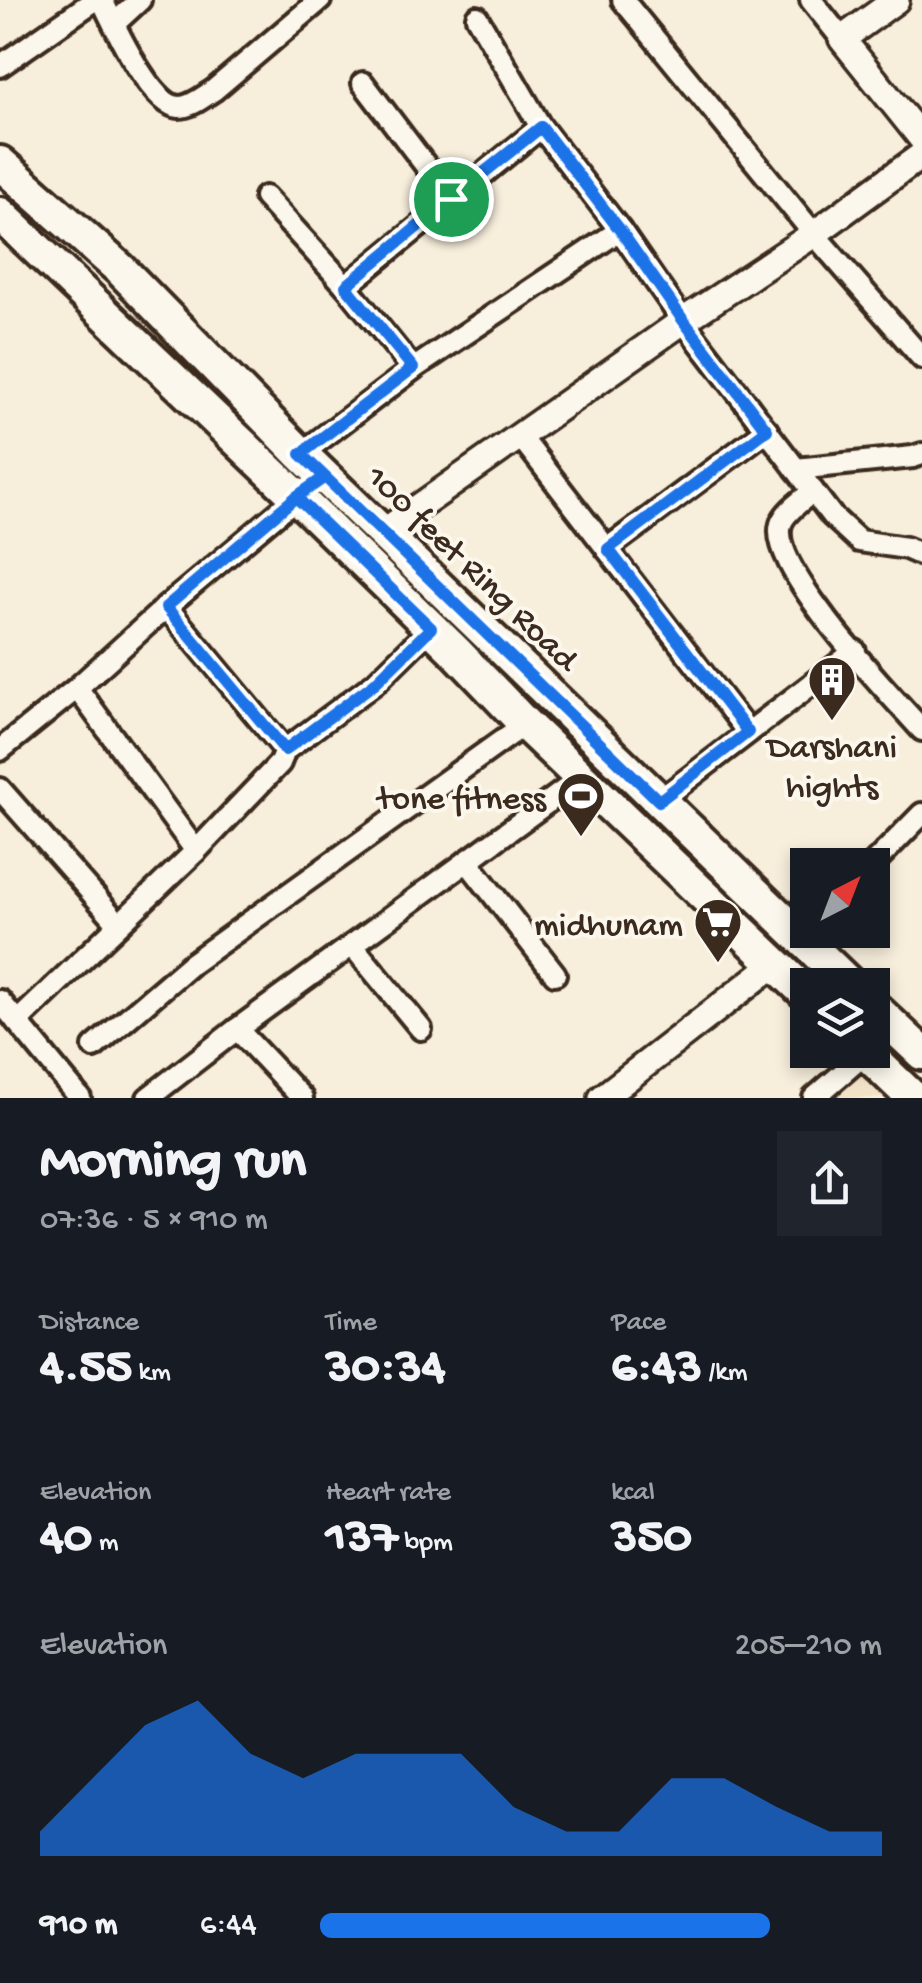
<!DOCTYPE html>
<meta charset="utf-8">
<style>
body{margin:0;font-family:"Gochi Hand",sans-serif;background:#20242c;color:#f1f3f6;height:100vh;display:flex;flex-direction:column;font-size:38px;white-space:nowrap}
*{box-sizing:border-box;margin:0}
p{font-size:32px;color:#9ea1a6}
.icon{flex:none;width:55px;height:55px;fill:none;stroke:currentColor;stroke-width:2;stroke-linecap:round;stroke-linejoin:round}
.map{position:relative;height:1098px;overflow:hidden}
.panel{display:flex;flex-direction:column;background:#171b24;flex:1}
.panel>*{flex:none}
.needle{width:65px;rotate:42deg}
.fabs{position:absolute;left:790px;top:848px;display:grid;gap:20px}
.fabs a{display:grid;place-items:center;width:100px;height:100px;border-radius:0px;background:#171b24;box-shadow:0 5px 15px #0003;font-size:50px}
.pin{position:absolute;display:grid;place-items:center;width:85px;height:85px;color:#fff;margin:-42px;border:5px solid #fff;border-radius:50%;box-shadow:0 2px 10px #0007}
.round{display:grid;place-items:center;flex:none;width:105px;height:105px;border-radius:0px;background:#20242c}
.summary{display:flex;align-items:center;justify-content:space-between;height:170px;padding:0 40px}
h1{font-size:55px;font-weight:700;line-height:75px}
.stats{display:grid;grid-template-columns:repeat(3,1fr);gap:15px;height:170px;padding:10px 40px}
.stats div{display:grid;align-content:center}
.stats b{font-size:50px;font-weight:700}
.stats small{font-size:28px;font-weight:400}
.stats p{font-size:28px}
.chart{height:280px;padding:20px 40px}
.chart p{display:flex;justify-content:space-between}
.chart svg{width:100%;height:180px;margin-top:10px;fill:#1a73e8;opacity:.7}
ul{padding:0 40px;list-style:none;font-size:32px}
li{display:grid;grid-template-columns:160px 120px 1fr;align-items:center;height:75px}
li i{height:25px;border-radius:12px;background:#1a73e8}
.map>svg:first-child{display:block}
.built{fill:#f2e3c8}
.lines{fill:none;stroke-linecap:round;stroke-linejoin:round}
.minor-casing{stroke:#3b2a1e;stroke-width:28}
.tertiary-casing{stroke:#3b2a1e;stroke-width:32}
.primary-casing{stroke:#3b2a1e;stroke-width:40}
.minor{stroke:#fbf7ec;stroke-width:20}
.tertiary{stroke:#fbf7ec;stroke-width:25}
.primary{stroke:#fbf7ec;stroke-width:32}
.route-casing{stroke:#fff;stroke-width:20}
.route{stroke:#1a73e8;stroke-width:12}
.labels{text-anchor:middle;stroke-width:8;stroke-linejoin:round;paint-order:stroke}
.street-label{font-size:35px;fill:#3b2a1e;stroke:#fbf7ec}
.poi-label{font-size:35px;fill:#3b2a1e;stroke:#fbf7ec;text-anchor:end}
</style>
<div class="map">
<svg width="922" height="1098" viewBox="0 0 922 1098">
<rect width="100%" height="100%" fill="#f7eedc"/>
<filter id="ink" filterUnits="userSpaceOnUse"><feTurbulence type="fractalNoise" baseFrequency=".01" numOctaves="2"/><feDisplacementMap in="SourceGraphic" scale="20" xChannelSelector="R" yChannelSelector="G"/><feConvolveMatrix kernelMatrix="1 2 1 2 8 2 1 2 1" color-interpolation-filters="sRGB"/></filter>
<g filter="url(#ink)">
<!-- built -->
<polygon class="built" points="861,1064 894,1098 821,1098"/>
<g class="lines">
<!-- minor casing -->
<g class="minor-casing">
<g id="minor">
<path d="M102,0C113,23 151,106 179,107C192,107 204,96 214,90L320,0"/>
<polyline points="623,0 814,234 922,358"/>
<polyline points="811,0 842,39"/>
<polyline points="477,17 541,127 620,230 683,321 832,516 859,541 906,548 922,555"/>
<polyline points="114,24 140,0"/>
<polyline points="0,66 95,0"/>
<polyline points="363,83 451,199"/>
<polyline points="265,197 346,286 413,369"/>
<polyline points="346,286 541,127"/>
<polyline points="520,436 748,732"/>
<polyline points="301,454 413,369 620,230"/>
<polyline points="796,469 913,457 922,454"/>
<path d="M813,491C803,500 785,511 781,524C767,567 892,696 922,730"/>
<polyline points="607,549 767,430"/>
<polyline points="166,607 285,750"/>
<polyline points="77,688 196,851"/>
<polyline points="0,750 77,688 166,607 303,492"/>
<polyline points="0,789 119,924"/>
<polyline points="659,801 855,651"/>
<polyline points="467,861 555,974"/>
<polyline points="872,865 922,814"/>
<polyline points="352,945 421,1029"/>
<polyline points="0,1001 80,1098"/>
<polyline points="17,1022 196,851 280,763 285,750 375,683 431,628"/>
<polyline points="94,1047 191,964 525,724"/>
<polyline points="148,1098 237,1029"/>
<polyline points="302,1098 237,1029 581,778"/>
<polyline points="814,1098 866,1053"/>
</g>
</g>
<!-- tertiary casing -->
<g class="tertiary-casing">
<g id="tertiary">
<polyline points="896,0 842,39 922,139"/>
<polyline points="382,533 683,321 814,234 922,155"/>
<polyline points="602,1098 776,963"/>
</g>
</g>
<!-- primary casing -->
<g class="primary-casing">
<g id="primary">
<polyline points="0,163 120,269 301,454 850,985"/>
<polyline points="0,214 297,497 458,654 525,724 808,995"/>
<polyline points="872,1006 922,1053"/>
<polyline points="863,1050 913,1098"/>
</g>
</g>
<!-- minor -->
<use href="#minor" class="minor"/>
<!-- tertiary -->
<use href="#tertiary" class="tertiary"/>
<!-- primary -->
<use href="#primary" class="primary"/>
</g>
</g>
<g class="lines" filter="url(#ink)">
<!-- route casing -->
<g class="route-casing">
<polyline id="route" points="451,199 346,286 413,368 301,454 325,477 296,497 166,607 285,750 375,683 431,628 296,497 325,477 659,801 748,732 608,549 767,430 683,320 620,230 541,127 451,199"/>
</g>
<!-- route -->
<use href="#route" class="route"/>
</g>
<!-- icons -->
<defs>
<g id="building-pin" transform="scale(2.5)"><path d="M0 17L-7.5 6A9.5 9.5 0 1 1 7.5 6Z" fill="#3b2a1e" stroke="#fbf7ec"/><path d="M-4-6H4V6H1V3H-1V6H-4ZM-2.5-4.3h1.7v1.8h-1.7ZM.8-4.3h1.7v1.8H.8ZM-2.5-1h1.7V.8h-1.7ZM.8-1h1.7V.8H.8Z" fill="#fff"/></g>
<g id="stadium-pin" transform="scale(2.5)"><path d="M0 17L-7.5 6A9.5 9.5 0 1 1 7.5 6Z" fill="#3b2a1e" stroke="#fbf7ec"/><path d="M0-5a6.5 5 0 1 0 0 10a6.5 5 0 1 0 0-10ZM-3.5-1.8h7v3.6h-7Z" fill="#fff"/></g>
<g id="supermarket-pin" transform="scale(2.5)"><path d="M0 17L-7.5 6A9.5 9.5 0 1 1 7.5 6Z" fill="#3b2a1e" stroke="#fbf7ec"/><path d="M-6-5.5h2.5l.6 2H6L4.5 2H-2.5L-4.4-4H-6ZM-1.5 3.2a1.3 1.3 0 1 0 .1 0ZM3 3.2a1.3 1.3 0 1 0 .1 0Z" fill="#fff"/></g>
</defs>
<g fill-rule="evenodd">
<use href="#building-pin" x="832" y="680"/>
<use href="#stadium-pin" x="581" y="796"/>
<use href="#supermarket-pin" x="718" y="922"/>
</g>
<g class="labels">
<!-- street labels -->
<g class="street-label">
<text transform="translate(474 566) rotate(44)" y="12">100 feet Ring Road</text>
</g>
<!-- poi labels -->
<g class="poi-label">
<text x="832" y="756" text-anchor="middle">Darshani<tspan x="832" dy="40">hights</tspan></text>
<text x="546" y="808">tone fitness</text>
<text x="683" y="934">midhunam</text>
</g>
</g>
</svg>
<div class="fabs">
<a><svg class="needle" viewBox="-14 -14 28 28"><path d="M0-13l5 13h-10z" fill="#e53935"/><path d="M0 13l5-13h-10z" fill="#9ea1a6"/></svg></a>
<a><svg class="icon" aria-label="layers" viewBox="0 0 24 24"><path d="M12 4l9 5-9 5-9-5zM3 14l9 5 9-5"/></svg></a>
</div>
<div class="pin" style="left:451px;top:199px;background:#1e9e55"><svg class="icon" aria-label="arrive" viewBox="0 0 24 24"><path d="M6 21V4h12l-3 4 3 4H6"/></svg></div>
</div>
<section class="panel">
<div class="summary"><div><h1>Morning run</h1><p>07:36 · 5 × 910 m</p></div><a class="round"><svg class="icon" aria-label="share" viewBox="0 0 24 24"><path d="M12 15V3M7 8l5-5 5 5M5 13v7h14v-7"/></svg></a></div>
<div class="stats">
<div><p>Distance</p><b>4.55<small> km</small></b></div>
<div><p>Time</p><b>30:34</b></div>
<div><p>Pace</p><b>6:43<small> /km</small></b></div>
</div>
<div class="stats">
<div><p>Elevation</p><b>40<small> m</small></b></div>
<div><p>Heart rate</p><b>137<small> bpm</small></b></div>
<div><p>kcal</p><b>350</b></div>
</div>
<div class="chart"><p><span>Elevation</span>205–210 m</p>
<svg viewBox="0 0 160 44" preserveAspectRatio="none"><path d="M0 44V38L10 25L20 12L30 6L40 19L50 25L60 19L70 19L80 19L90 32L100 38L110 38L120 25L130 25L140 32L150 38L160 38V44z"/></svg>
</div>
<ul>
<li><b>910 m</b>6:44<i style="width:80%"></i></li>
</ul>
</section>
